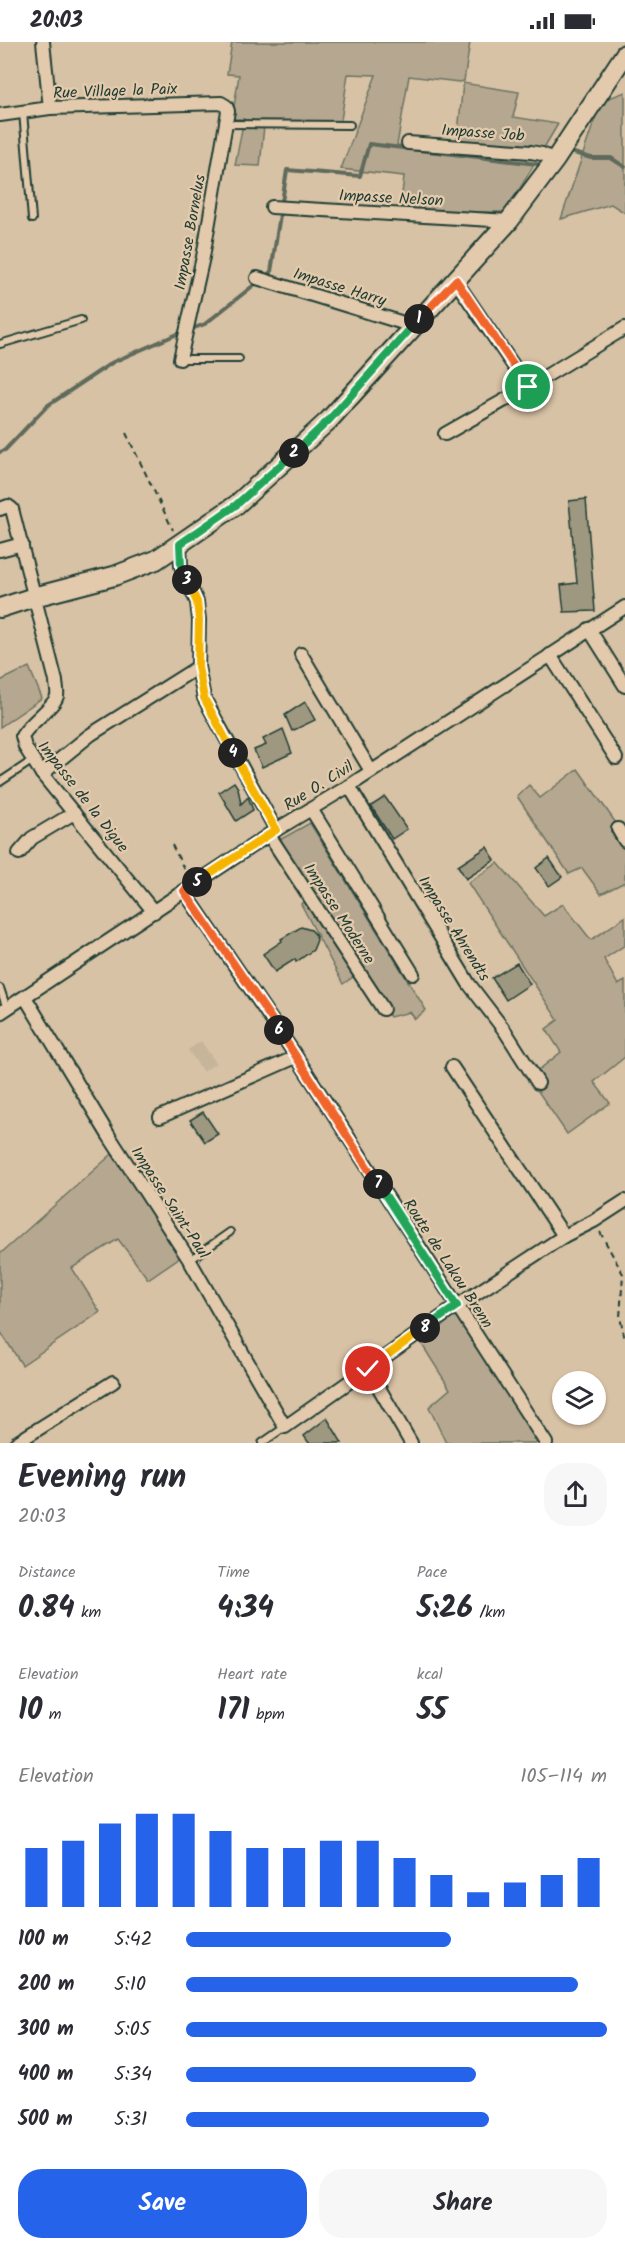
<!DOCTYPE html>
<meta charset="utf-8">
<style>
body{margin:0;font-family:Kalam,sans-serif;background:#f7f7f7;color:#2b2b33;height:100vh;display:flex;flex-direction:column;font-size:22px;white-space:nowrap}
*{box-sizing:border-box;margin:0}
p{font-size:20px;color:#7c7c81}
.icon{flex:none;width:33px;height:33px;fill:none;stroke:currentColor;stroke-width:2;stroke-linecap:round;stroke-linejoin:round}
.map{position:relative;height:1401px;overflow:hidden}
.side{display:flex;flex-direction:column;background:#fff;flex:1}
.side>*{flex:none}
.fabs{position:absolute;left:552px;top:1329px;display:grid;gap:12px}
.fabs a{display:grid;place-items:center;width:54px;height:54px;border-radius:50%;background:#fff;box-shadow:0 2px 4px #0004;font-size:30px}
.pin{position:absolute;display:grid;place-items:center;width:51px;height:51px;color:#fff;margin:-26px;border:3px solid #fff;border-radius:50%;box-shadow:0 2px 6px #0007}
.km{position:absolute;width:30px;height:30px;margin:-15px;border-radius:50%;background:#222;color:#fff;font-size:16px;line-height:30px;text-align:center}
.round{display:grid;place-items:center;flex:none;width:63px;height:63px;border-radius:24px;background:#f7f7f7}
.headline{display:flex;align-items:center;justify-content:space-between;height:102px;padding:0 18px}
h1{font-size:33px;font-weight:700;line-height:45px}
.stats{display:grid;grid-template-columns:repeat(3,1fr);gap:9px;height:102px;padding:6px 18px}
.stats div{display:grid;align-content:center}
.stats b{font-size:30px;font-weight:700}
.stats small{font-size:16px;font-weight:400}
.stats p{font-size:16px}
.chart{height:168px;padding:12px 18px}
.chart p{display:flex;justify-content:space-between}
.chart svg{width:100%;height:108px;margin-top:6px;stroke:#2563eb;stroke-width:6}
.primary-button{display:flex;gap:12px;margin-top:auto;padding:12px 18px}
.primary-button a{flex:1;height:69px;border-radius:24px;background:#2563eb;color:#fff;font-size:24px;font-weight:700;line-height:69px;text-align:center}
.primary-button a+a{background:#f7f7f7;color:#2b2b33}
ul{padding:0 18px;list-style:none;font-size:20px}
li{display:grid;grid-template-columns:96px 72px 1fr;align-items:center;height:45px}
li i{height:15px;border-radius:8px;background:#2563eb}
.status{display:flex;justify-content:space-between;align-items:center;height:42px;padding:0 30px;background:#fff;direction:ltr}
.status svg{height:16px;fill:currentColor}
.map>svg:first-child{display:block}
.built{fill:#c7b59a}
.green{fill:#b6a890;stroke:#6a7262;stroke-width:1.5}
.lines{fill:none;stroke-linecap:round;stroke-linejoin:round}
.stream{stroke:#5f6b5b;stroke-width:4}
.building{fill:#9f9881;stroke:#1f3d34;stroke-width:1.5}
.lane-casing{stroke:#1f3d34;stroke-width:10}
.street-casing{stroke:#1f3d34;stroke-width:16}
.secondary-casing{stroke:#1f3d34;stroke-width:22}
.path{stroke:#1f3d34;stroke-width:2;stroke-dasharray:6 4.5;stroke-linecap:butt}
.lane{stroke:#e4caac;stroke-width:6}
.street{stroke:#e4caac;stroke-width:12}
.secondary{stroke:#e4caac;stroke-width:18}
.split-1-casing{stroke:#fff;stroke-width:12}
.split-2-casing{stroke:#fff;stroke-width:12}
.split-3-casing{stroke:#fff;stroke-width:12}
.split-4-casing{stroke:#fff;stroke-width:12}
.split-5-casing{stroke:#fff;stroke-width:12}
.split-6-casing{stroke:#fff;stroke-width:12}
.split-7-casing{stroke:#fff;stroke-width:12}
.split-8-casing{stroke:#fff;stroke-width:12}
.split-9-casing{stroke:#fff;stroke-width:12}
.split-1{stroke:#f0652b;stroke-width:8}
.split-2{stroke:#22a559;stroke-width:8}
.split-3{stroke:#22a559;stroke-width:8}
.split-4{stroke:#f5b400;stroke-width:8}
.split-5{stroke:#f5b400;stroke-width:8}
.split-6{stroke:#f0652b;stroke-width:8}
.split-7{stroke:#f0652b;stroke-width:8}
.split-8{stroke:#22a559;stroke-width:8}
.split-9{stroke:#f5b400;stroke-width:8}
.labels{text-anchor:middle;stroke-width:4.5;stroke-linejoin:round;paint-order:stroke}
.street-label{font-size:16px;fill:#1f3d34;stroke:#e4caac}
</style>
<div class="status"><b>20:03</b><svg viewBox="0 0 49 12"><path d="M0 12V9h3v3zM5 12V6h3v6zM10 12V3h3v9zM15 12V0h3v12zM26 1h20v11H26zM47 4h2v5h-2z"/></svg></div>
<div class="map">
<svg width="625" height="1401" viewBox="0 0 625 1401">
<rect width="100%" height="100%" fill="#d8c2a5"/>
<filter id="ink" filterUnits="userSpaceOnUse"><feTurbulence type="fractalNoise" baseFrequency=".0167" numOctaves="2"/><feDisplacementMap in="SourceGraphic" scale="12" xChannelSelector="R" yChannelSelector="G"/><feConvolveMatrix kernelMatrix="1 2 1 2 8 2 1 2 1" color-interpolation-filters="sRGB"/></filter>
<g filter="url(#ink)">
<!-- built -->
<polygon class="built" points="201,999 216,1021 203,1030 188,1008"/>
<!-- green -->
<g class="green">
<polygon points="232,0 470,0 464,39 459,40 409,34 397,103 456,110 463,41 519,50 513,75 558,82 506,170 400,170 404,134 341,127 376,33 348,32 340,85 264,84 260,124 235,123 244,77 232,77 239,33 227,32"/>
<polygon points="625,50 625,171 611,162 561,177 601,59"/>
<polygon points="29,625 42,656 0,685 0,639"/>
<polygon points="578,727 625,794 625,840 601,852 582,826 569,832 517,754 529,743 540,756"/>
<polygon points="310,781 426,968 415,977 410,970 390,975 362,929 343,942 301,862 307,856 276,800"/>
<polygon points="498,821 544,874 563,862 591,898 625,875 625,903 604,917 618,943 625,939 625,1015 594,1040 610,1061 567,1092 529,1036 561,1010 546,987 558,978 468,841"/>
<polygon points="112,1112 183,1213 148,1237 118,1197 72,1226 100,1270 22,1323 0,1289 0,1212"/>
<polygon points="457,1272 541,1401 446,1401 429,1365 450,1347 421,1301"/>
</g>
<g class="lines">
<!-- stream -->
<g class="stream">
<polyline points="567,109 591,116 611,116 625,125"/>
<polyline points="265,234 271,230 287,128 360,134 369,102 545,123"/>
<polyline points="189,288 205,282 259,239"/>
<polyline points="0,410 5,408 47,364 113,320 182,290"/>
</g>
</g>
<!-- building -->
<g class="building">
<polygon points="586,457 595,569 564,570 561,543 577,541 569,459"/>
<polygon points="305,660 315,678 292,689 285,673"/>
<polygon points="283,687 292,711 262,725 254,708 266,703 263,697"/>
<polygon points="234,740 238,746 241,762 248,755 253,768 236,779 219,750"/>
<polygon points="385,755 407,787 392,797 371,764"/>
<polygon points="487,805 495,818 466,837 458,824"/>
<polygon points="549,816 562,835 549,844 536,826"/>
<polygon points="301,885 311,888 315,892 317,898 313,908 296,920 295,917 275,930 263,912 282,899 281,897"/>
<polygon points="517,921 530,942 506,958 492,936"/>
<polygon points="203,1070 218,1092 205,1100 190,1078"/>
<polygon points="327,1376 342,1401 309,1401 304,1394"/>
</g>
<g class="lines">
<!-- lane casing -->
<g class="lane-casing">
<g id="lane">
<polyline points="23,70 32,177"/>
<polyline points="225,82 350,83"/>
<polyline points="0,302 81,278"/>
<polyline points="180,317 239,317"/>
<polyline points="0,740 33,718"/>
<polyline points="0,946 7,967"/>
<polyline points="190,1218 230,1190"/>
<polyline points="262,1401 285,1385"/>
</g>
</g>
<!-- street casing -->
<g class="street-casing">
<g id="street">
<polyline points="43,0 50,66"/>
<polyline points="0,73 50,66 221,61 226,64 228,69 203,215 180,317"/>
<polyline points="408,101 531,110 542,112 555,118"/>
<polyline points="272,165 509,179"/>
<polyline points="257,236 413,284"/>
<polyline points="455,238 528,345 625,286"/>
<polyline points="445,392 528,345"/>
<path d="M0,467L8,464L12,467L56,639C56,643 58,650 57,654C54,665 30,680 22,694L25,705L42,732L154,870"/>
<polyline points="180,502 181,524 197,560 199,578 198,625"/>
<polyline points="0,508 22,502"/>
<polyline points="589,587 625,644"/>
<polyline points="301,612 371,729"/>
<polyline points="550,613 616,716"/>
<polyline points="42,732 90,693 198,625 204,656 276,788"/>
<polyline points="349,744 469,942 505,989 538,1041"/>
<polyline points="311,767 413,932"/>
<polyline points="618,787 625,799"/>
<polyline points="269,793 383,967"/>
<polyline points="19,811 32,796 74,771"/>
<polyline points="184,849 292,1008 546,1401"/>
<polyline points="25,955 109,1094 190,1219 285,1385 457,1264 564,1194"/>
<polyline points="0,971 276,788 349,744 625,565"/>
<polyline points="452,1025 564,1194 594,1179 625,1159"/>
<polyline points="160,1075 296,1015"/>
<polyline points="368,1327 411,1401"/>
<polyline points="16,1401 113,1340"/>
</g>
</g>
<!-- secondary casing -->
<g class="secondary-casing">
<polyline id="secondary" points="0,566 34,555 114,534 156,518 236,463 329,378 509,179 555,118 625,12"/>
</g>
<!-- path -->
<g class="path">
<polyline points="126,391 173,488"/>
<polyline points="172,803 187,833"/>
<polyline points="600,1190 623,1232 620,1275 625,1298"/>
</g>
<!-- lane -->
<use href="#lane" class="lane"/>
<!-- street -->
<use href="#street" class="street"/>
<!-- secondary -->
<use href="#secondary" class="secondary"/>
</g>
</g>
<g class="lines" filter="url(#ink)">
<!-- split-1 casing -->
<g class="split-1-casing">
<polyline id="split-1" points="419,277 456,238 528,345"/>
</g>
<!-- split-2 casing -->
<g class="split-2-casing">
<polyline id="split-2" points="294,411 329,378 419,277"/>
</g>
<!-- split-3 casing -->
<g class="split-3-casing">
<polyline id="split-3" points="187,538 181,524 180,502 236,463 294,411"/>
</g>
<!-- split-4 casing -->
<g class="split-4-casing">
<polyline id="split-4" points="187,538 197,560 199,578 198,625 204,656 233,711"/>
</g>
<!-- split-5 casing -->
<g class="split-5-casing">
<polyline id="split-5" points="197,840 276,788 233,711"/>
</g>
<!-- split-6 casing -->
<g class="split-6-casing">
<polyline id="split-6" points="197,840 184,849 279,988"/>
</g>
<!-- split-7 casing -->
<g class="split-7-casing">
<polyline id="split-7" points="279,988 378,1142"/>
</g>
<!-- split-8 casing -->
<g class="split-8-casing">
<polyline id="split-8" points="378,1142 457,1264 425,1286"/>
</g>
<!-- split-9 casing -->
<g class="split-9-casing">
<polyline id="split-9" points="368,1327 425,1286"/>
</g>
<!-- split-1 -->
<use href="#split-1" class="split-1"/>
<!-- split-2 -->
<use href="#split-2" class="split-2"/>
<!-- split-3 -->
<use href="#split-3" class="split-3"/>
<!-- split-4 -->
<use href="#split-4" class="split-4"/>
<!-- split-5 -->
<use href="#split-5" class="split-5"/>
<!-- split-6 -->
<use href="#split-6" class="split-6"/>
<!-- split-7 -->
<use href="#split-7" class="split-7"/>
<!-- split-8 -->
<use href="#split-8" class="split-8"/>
<!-- split-9 -->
<use href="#split-9" class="split-9"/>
</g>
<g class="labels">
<!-- street labels -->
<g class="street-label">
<text transform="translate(115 48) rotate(-2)" y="6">Rue Village la Paix</text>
<text transform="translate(483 90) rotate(4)" y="6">Impasse Job</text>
<text transform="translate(391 155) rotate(3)" y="6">Impasse Nelson</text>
<text transform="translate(189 190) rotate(-80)" y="6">Impasse Bornelus</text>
<text transform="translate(340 244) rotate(17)" y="6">Impasse Harry</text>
<text transform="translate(318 743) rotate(-32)" y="6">Rue O. Civil</text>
<text transform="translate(84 754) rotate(52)" y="6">Impasse de la Digue</text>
<text transform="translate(340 871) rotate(57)" y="6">Impasse Moderne</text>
<text transform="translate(455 886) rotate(58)" y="6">Impasse Ahrendts</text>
<text transform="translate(171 1160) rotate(57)" y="6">Impasse Saint-Paul</text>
<text transform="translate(449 1221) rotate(57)" y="6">Route de Lakou Brenn</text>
</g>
</g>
</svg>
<div class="fabs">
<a><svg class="icon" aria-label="layers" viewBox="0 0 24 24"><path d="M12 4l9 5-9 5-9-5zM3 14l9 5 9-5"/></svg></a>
</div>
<div class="pin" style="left:528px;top:345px;background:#1e9e55"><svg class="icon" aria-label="arrive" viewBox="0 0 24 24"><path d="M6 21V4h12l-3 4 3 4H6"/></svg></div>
<div class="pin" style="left:368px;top:1327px;background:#d93025"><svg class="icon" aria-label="check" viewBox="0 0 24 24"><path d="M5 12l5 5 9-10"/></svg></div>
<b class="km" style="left:419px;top:277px">1</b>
<b class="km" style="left:294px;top:411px">2</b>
<b class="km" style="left:187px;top:538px">3</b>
<b class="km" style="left:233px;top:711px">4</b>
<b class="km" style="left:197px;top:840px">5</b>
<b class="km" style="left:279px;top:988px">6</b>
<b class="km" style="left:378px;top:1142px">7</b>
<b class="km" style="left:425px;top:1286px">8</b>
</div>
<section class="side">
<div class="headline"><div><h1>Evening run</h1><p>20:03</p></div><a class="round"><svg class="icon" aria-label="share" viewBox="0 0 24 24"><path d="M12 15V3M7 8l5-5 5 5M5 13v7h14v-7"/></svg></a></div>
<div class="stats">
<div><p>Distance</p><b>0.84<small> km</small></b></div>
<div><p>Time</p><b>4:34</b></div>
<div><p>Pace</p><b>5:26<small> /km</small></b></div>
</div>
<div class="stats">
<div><p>Elevation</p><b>10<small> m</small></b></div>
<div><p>Heart rate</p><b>171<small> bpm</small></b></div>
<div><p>kcal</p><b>55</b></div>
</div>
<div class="chart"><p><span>Elevation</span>105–114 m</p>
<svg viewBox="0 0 160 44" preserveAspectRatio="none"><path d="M5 44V20M15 44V17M25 44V10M35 44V6M45 44V6M55 44V13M65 44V20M75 44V20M85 44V17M95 44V17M105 44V24M115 44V31M125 44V38M135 44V34M145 44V31M155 44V24"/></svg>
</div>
<ul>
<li><b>100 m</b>5:42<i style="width:63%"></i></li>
<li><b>200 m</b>5:10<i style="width:93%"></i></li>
<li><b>300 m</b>5:05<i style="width:100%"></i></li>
<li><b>400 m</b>5:34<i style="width:69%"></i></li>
<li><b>500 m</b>5:31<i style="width:72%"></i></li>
</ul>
<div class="primary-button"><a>Save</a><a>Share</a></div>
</section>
